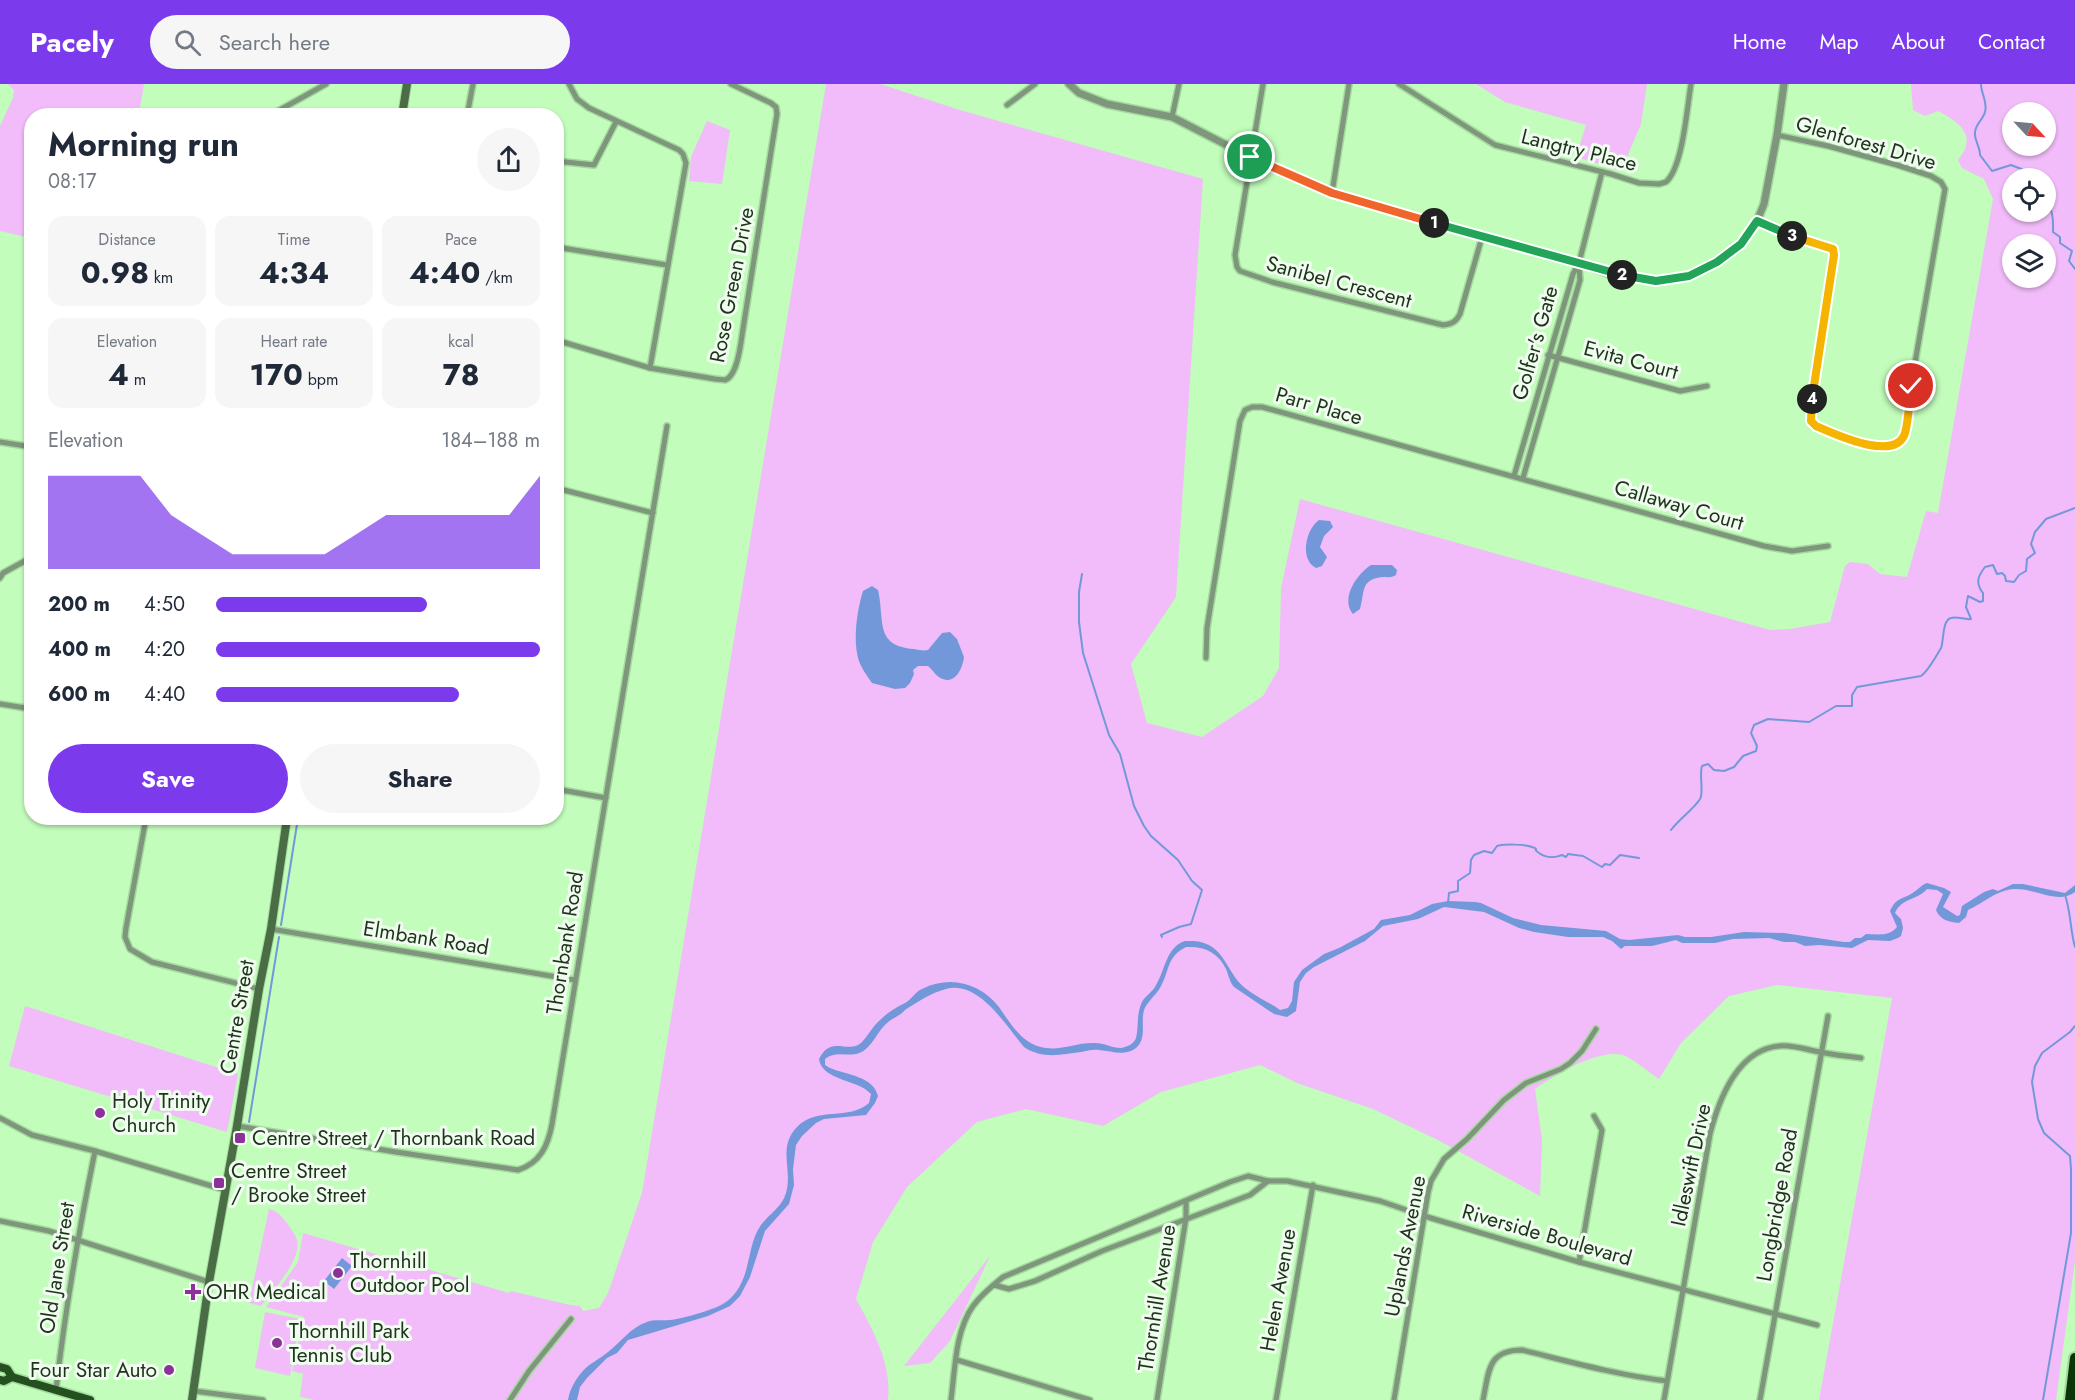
<!DOCTYPE html>
<meta charset="utf-8">
<style>
body{margin:0;font-family:Jost,sans-serif;background:#f6f6f7;color:#1f2937;height:100vh;display:flex;flex-direction:column;font-size:22px;white-space:nowrap}
*{box-sizing:border-box;margin:0}
p{font-size:20px;color:#747a83}
.icon{flex:none;width:33px;height:33px;fill:none;stroke:currentColor;stroke-width:2;stroke-linecap:round;stroke-linejoin:round}
.map{position:relative;flex:1;overflow:hidden}
.drawer{position:absolute;left:24px;top:24px;width:540px;height:717px;display:flex;flex-direction:column;background:#fff;border-radius:24px;box-shadow:0 2px 4px #0004}
.drawer>*{flex:none}
.needle{width:39px;rotate:116deg}
.fabs{position:absolute;left:2002px;top:18px;display:grid;gap:12px}
.fabs a{display:grid;place-items:center;width:54px;height:54px;border-radius:50%;background:#fff;box-shadow:0 2px 4px #0004;font-size:30px}
.pin{position:absolute;display:grid;place-items:center;width:51px;height:51px;color:#fff;margin:-26px;border:3px solid #fff;border-radius:50%;box-shadow:0 2px 6px #0007}
.km{position:absolute;width:30px;height:30px;margin:-15px;border-radius:50%;background:#222;color:#fff;font-size:16px;line-height:30px;text-align:center}
.round{display:grid;place-items:center;flex:none;width:63px;height:63px;border-radius:32px;background:#f6f6f7}
.head{display:flex;align-items:center;justify-content:space-between;height:102px;padding:0 24px}
h1{font-size:33px;font-weight:700;line-height:45px}
.stats{display:grid;grid-template-columns:repeat(3,1fr);gap:9px;height:102px;padding:6px 24px}
.stats div{display:grid;align-content:center;border-radius:15px;background:#f6f6f7;text-align:center}
.stats b{font-size:30px;font-weight:700}
.stats small{font-size:16px;font-weight:400}
.stats p{font-size:16px}
.chart{height:168px;padding:12px 24px}
.chart p{display:flex;justify-content:space-between}
.chart svg{width:100%;height:108px;margin-top:6px;fill:#7c3aed;opacity:.7}
.button{display:flex;gap:12px;margin-top:auto;padding:12px 24px}
.button a{flex:1;height:69px;border-radius:36px;background:#7c3aed;color:#fff;font-size:24px;font-weight:700;line-height:69px;text-align:center}
.button a+a{background:#f6f6f7;color:#1f2937}
ul{padding:0 24px;list-style:none;font-size:20px}
li{display:grid;grid-template-columns:96px 72px 1fr;align-items:center;height:45px}
li i{height:15px;border-radius:8px;background:#7c3aed}
header{display:flex;align-items:center;gap:36px;box-sizing:border-box;height:84px;padding:0 30px;background:#7c3aed;color:#fff}
header strong{font-size:28px}
nav{display:flex;gap:33px;margin-inline-start:auto;font-size:21px}
.search{width:420px;height:54px;background:#f6f6f7;display:flex;align-items:center;gap:15px;box-sizing:border-box;padding:0 21px;border-radius:33px;color:#747a83;font-size:22px}
.map>svg:first-child{display:block}
.green{fill:#f1bcf9;fill-rule:evenodd}
.water{fill:#7398da}
.lines{fill:none;stroke-linecap:round;stroke-linejoin:round}
.stream{stroke:#7398da;stroke-width:2}
.minor-casing{stroke:#a4d99e;stroke-width:8}
.tertiary-casing{stroke:#a4d99e;stroke-width:10}
.secondary-casing{stroke:#a4d99e;stroke-width:10}
.primary-casing{stroke:#a4d99e;stroke-width:11}
.motorway-casing{stroke:#a4d99e;stroke-width:14}
.minor{stroke:#7e967b;stroke-width:5}
.tertiary{stroke:#7e967b;stroke-width:7}
.secondary{stroke:#4a6d46;stroke-width:8}
.primary{stroke:#245020;stroke-width:8}
.motorway{stroke:#0b3508;stroke-width:10}
.split-1-casing{stroke:#fff;stroke-width:12}
.split-2-casing{stroke:#fff;stroke-width:12}
.split-3-casing{stroke:#fff;stroke-width:12}
.split-4-casing{stroke:#fff;stroke-width:12}
.split-5-casing{stroke:#fff;stroke-width:12}
.split-1{stroke:#f0652b;stroke-width:8}
.split-2{stroke:#22a559;stroke-width:8}
.split-3{stroke:#22a559;stroke-width:8}
.split-4{stroke:#f5b400;stroke-width:8}
.split-5{stroke:#f5b400;stroke-width:8}
.poi-dot{fill:#8c309a;stroke:#f0fcef;stroke-width:2}
.labels{text-anchor:middle;stroke-width:6;stroke-linejoin:round;paint-order:stroke}
.street-label{font-size:21px;fill:#1d331a;stroke:#f0fcef}
.poi-label{font-size:21px;fill:#1d331a;stroke:#f0fcef;text-anchor:start}
</style>
<header>
<strong>Pacely</strong>
<div class="search"><svg class="icon" aria-label="search" viewBox="0 0 24 24"><circle cx="10" cy="10" r="6"/><path d="M15 15l6 6"/></svg>Search here</div>
<nav><a>Home</a><a>Map</a><a>About</a><a>Contact</a></nav>
</header>
<div class="map">
<svg width="2075" height="1316" viewBox="0 0 2075 1316">
<rect width="100%" height="100%" fill="#c2fdbb"/>
<!-- green -->
<g class="green">
<polygon points="8,0 144,0 139,29 132,31 32,32 31,154 0,147 0,42 13,14 14,6"/>
<path d="M826,0H880L960,26L1203,95L1176,513L1131,580L1147,639L1202,653L1263,612L1279,584L1281,504L1300,415L1770,546L1790,545L1830,538L1845,482L1850,478L1868,480L1880,490L1907,493L1926,427L1938,429L1993,115L1984,95L1962,84L1958,76C1978,51 1960,39 1938,27L1925,32L1913,26L1911,0H2075V1177L2056,1316H1819L1892,914L1777,901L1729,912L1681,959L1659,995C1650,989 1632,974 1623,971C1596,965 1556,991 1535,1005L1542,1056L1540,1112L1438,1056L1373,1025L1297,999L1260,981L1161,1008L1103,1042L1026,1025L977,1038L907,1103L873,1158L856,1215C873,1246 892,1280 888,1316H315L300,1313L303,1290L292,1287L304,1233L266,1223L298,1178L303,1149L509,1209L511,1207L570,1221L580,1222L583,1227L599,1224L608,1209L642,1109ZM2013,28H2046V62H2013ZM2013,94H2046V128H2013ZM2013,160H2046V194H2013Z"/>
<polygon points="1476,0 1647,0 1641,40 1621,87 1576,73 1586,41 1505,18"/>
<polygon points="707,37 730,46 722,100 689,97 691,73"/>
<polygon points="25,922 238,990 227,1048 9,982"/>
<path d="M269,1125C278,1127 281,1132 287,1139C290,1144 295,1150 297,1156C302,1176 273,1206 261,1222L249,1219Z"/>
<polygon points="990,1172 950,1257 930,1279 904,1282"/>
<polygon points="265,1228 300,1235 290,1292 255,1284"/>
</g>
<!-- water -->
<g class="water">
<path d="M1319,436L1330,437L1333,443L1324,452L1320,463L1327,473L1322,482L1316,484C1299,475 1306,445 1319,436Z"/>
<path d="M1371,481H1392L1397,486L1396,491C1391,494 1389,493 1383,493C1360,495 1365,508 1360,525L1353,530C1340,514 1357,490 1371,481Z"/>
<path d="M872,502L878,506C885,536 874,562 914,565C919,566 923,567 928,566L942,549L950,548L957,555L964,573C963,583 956,600 943,595C937,594 933,586 928,582H918L913,586L914,590L910,599L905,604L895,605L872,599C867,592 860,582 858,574C853,554 857,526 863,507Z"/>
<path d="M1927,799L1944,804L1951,808L1943,823L1957,832L1960,831L1962,822L1984,808L1993,805L1998,807L2013,800H2023L2065,809L2075,801V808C2058,821 2034,804 2015,805C1998,805 1982,820 1968,826L1966,833L1959,839C1949,838 1940,836 1936,826L1943,810L1937,806L1927,805C1918,816 1901,814 1895,829L1901,835L1903,844L1901,852L1898,854L1890,857L1868,856L1852,864L1819,861L1805,862L1795,858H1784L1769,854L1733,855L1715,859H1682L1676,856L1652,862H1625L1621,865L1612,857L1603,853H1568L1534,848L1519,844L1484,828L1444,823L1418,835L1383,842L1365,857L1314,883L1306,889L1300,898L1296,927L1287,933L1274,930L1234,903C1229,897 1229,892 1226,885C1218,868 1204,862 1186,863C1166,873 1170,887 1160,904C1155,912 1147,918 1144,926C1140,941 1149,959 1131,967C1120,971 1111,967 1099,966C1093,965 1087,967 1081,968C1060,971 1042,975 1024,963C1006,942 979,896 946,905C931,909 917,918 905,926C900,932 892,934 886,940C876,949 871,967 856,970C845,972 835,967 825,975V981L830,984C847,991 873,992 878,1012L875,1019L866,1031L824,1035L816,1039L802,1052L796,1061L793,1085L794,1101L789,1120L765,1147L750,1193L740,1212L730,1222L708,1232L628,1256L617,1269L607,1274L587,1294L580,1303L577,1316H568C570,1305 575,1296 582,1288C588,1280 600,1275 608,1268C621,1258 631,1243 647,1238C654,1235 662,1237 670,1236C682,1235 717,1225 726,1218C753,1198 745,1163 761,1141C770,1129 782,1123 786,1109C793,1085 777,1064 797,1043C817,1022 849,1037 869,1019L871,1010C858,995 822,997 819,975C831,950 849,971 862,958C868,952 872,943 879,937C887,929 895,924 905,919C911,916 915,908 922,905C950,891 980,899 999,923C1010,939 1021,958 1041,963C1060,968 1076,958 1095,959C1104,959 1112,964 1121,964C1127,963 1134,960 1136,954C1139,943 1136,930 1142,918C1145,912 1153,908 1156,901C1165,887 1166,863 1185,857C1187,857 1193,857 1194,857C1226,860 1225,888 1245,904C1256,913 1269,918 1280,926L1288,924L1292,917L1294,898L1302,886L1324,870L1339,864L1374,845L1381,836L1410,831L1432,820L1448,817L1475,818L1481,819L1513,834L1541,841L1606,847L1620,855L1629,856L1678,851L1685,853H1711L1744,848L1784,849L1844,858H1850L1855,854H1861L1866,850C1878,850 1889,853 1897,843L1890,827C1897,812 1903,816 1914,808C1919,805 1921,801 1927,799Z"/>
<polygon points="342,1174 352,1182 334,1205 324,1197"/>
</g>
<g class="lines">
<!-- stream -->
<g class="stream">
<path d="M1981,0C1981,10 1988,18 1985,28C1983,36 1975,40 1975,49C1974,56 1980,62 1980,71L1992,87L2011,81L2024,86L2031,94"/>
<path d="M2046,122L2050,124C2054,132 2053,139 2053,148L2060,153V159L2072,167L2069,177L2075,185"/>
<polyline points="1082,490 1079,508 1079,538 1083,569 1109,651 1120,670 1134,722 1144,742 1151,752 1178,776 1192,797 1202,806 1191,840 1179,843 1161,851 1162,853"/>
<path d="M1671,746C1679,735 1694,725 1700,715C1704,709 1699,691 1702,682L1708,680L1714,686L1724,687L1734,683L1743,672L1756,667L1757,662L1751,649L1754,641L1768,635L1809,638L1836,622H1852V611L1857,603L1921,592C1927,588 1937,571 1941,564C1944,557 1942,536 1951,534C1957,532 1965,536 1971,535L1966,523L1968,512L1980,518L1983,517V509C1975,499 1978,492 1985,483L1993,481L1997,490L2002,489L2005,492L2006,497L2014,498L2019,491L2026,487L2027,475L2035,469L2031,460L2035,448L2046,435L2075,424"/>
<path d="M2065,811C2071,828 2070,846 2075,863"/>
<path d="M1448,819L1449,809L1458,807V797L1470,789L1471,776L1474,771L1484,767L1492,769L1497,762C1505,760 1524,760 1532,763C1541,766 1531,764 1539,769C1546,774 1555,774 1562,771L1566,773L1568,770L1583,772L1602,783L1605,780L1610,781L1620,771L1639,774"/>
<polyline points="281,841 298,734"/>
<polyline points="249,1038 279,853"/>
<polyline points="2043,1316 2071,1149 2071,1085 2070,1072 2044,1049 2038,1035 2032,998 2035,982 2042,969 2070,948 2075,942"/>
</g>
<!-- minor casing -->
<g class="minor-casing">
<g id="minor">
<polyline points="569,0 577,15 589,24 679,66 683,70 686,79 650,284"/>
<path d="M1263,0L1235,171L1237,183L1240,187L1272,198L1443,241C1452,240 1456,238 1460,230L1482,153"/>
<path d="M1399,0L1495,61L1611,90L1639,99L1659,100L1666,98C1683,83 1687,23 1691,0"/>
<polyline points="1007,21 1035,0"/>
<polyline points="269,32 326,0"/>
<polyline points="467,32 473,0"/>
<polyline points="1172,33 1179,0"/>
<polyline points="556,77 594,81 616,38"/>
<polyline points="1332,109 1349,0"/>
<polyline points="1757,137 1791,152 1833,165 1834,171 1811,318 1811,337 1816,343 1875,363 1897,360 1905,349 1911,302 1945,105 1941,98 1931,92 1897,81 1828,62 1777,51"/>
<polyline points="556,163 667,181"/>
<path d="M556,256L650,284L715,295C717,295 724,296 725,296C738,292 741,257 743,245L777,30L776,23L771,19L731,0"/>
<polyline points="1548,271 1680,307 1707,302"/>
<polyline points="0,358 32,363"/>
<polyline points="1514,392 1573,190 1579,179 1602,88"/>
<polyline points="1523,394 1580,196 1579,181"/>
<polyline points="556,404 653,429"/>
<polyline points="0,494 3,489 32,473"/>
<polyline points="1206,574 1207,544 1240,337 1245,326 1252,323 1262,323 1764,462 1792,467 1828,462"/>
<polyline points="0,620 32,625"/>
<polyline points="556,705 606,714"/>
<polyline points="146,734 126,844 125,853 130,865 152,878 259,905"/>
<polyline points="271,845 575,896"/>
<polyline points="0,1034 32,1051 95,1067 225,1106"/>
<path d="M237,1042L396,1068L518,1086C540,1079 548,1062 552,1040L667,342"/>
<polyline points="0,1137 49,1147 209,1198"/>
<polyline points="1579,1178 1602,1046 1594,1032"/>
<polyline points="994,1201 1009,1205 1035,1197 1102,1167 1250,1111 1268,1097"/>
<polyline points="957,1276 1090,1316"/>
<path d="M56,1306C65,1226 79,1146 95,1067"/>
<polyline points="194,1307 263,1316"/>
<polyline points="510,1316 529,1287 571,1235"/>
<path d="M951,1316C955,1286 955,1247 973,1222C981,1211 993,1201 1003,1193L1230,1098L1248,1092L1268,1097H1287L1380,1117L1424,1132L1579,1178L1817,1241"/>
<polyline points="1157,1316 1186,1134 1186,1117"/>
<polyline points="1276,1316 1313,1101"/>
<polyline points="1394,1316 1428,1109 1431,1097 1444,1075 1467,1055 1504,1016 1526,999 1561,985 1570,979 1582,967 1596,945"/>
<path d="M1483,1316C1489,1288 1487,1266 1522,1266C1571,1278 1617,1291 1667,1297"/>
<path d="M1664,1316L1710,1050C1719,1015 1737,966 1779,962C1792,960 1807,966 1820,968C1833,971 1847,972 1861,974"/>
<polyline points="1760,1316 1828,932"/>
</g>
</g>
<!-- tertiary casing -->
<g class="tertiary-casing">
<polyline id="tertiary" points="1069,0 1079,9 1107,20 1172,33 1250,73 1332,109 1482,153 1579,179 1607,189 1655,197 1690,192 1717,178 1741,160 1757,137 1764,120 1777,51 1784,0"/>
</g>
<!-- secondary casing -->
<g class="secondary-casing">
<g id="secondary">
<polyline points="402,32 407,0"/>
<polyline points="192,1316 209,1198 237,1042 259,905 271,845 287,734"/>
</g>
</g>
<!-- primary casing -->
<g class="primary-casing">
<g id="primary">
<polyline points="0,1283 7,1285 12,1293 90,1316"/>
<polyline points="0,1296 4,1297 12,1293"/>
</g>
</g>
<!-- motorway casing -->
<g class="motorway-casing">
<polyline id="motorway" points="2070,1316 2075,1274"/>
</g>
<!-- minor -->
<use href="#minor" class="minor"/>
<!-- tertiary -->
<use href="#tertiary" class="tertiary"/>
<!-- secondary -->
<use href="#secondary" class="secondary"/>
<!-- primary -->
<use href="#primary" class="primary"/>
<!-- motorway -->
<use href="#motorway" class="motorway"/>
</g>
<g class="lines">
<!-- split-1 casing -->
<g class="split-1-casing">
<polyline id="split-1" points="1250,73 1332,109 1434,139"/>
</g>
<!-- split-2 casing -->
<g class="split-2-casing">
<polyline id="split-2" points="1434,139 1622,191"/>
</g>
<!-- split-3 casing -->
<g class="split-3-casing">
<polyline id="split-3" points="1622,191 1656,197 1689,192 1717,178 1741,160 1757,137 1792,152"/>
</g>
<!-- split-4 casing -->
<g class="split-4-casing">
<polyline id="split-4" points="1792,152 1833,165 1834,171 1812,315"/>
</g>
<!-- split-5 casing -->
<g class="split-5-casing">
<path id="split-5" d="M1812,315L1811,337L1816,342C1834,350 1896,379 1905,349C1909,335 1909,317 1911,302"/>
</g>
<!-- split-1 -->
<use href="#split-1" class="split-1"/>
<!-- split-2 -->
<use href="#split-2" class="split-2"/>
<!-- split-3 -->
<use href="#split-3" class="split-3"/>
<!-- split-4 -->
<use href="#split-4" class="split-4"/>
<!-- split-5 -->
<use href="#split-5" class="split-5"/>
</g>
<!-- markers -->
<g class="poi-dot">
<circle cx="100" cy="1029" r="6"/>
<rect x="234" y="1048" width="12" height="12" rx="3"/>
<rect x="213" y="1093" width="12" height="12" rx="3"/>
<circle cx="338" cy="1189" r="6"/>
<path d="M190 1199h6v6h6v6h-6v6h-6v-6h-6v-6h6z"/>
<circle cx="277" cy="1259" r="6"/>
<circle cx="169" cy="1286" r="6"/>
</g>
<g class="labels">
<!-- street labels -->
<g class="street-label">
<text transform="translate(1866 59) rotate(16)" y="7">Glenforest Drive</text>
<text transform="translate(1579 66) rotate(14)" y="7">Langtry Place</text>
<text transform="translate(1339 198) rotate(15)" y="7">Sanibel Crescent</text>
<text transform="translate(732 201) rotate(-79)" y="7">Rose Green Drive</text>
<text transform="translate(1535 259) rotate(-74)" y="7">Golfer's Gate</text>
<text transform="translate(1631 276) rotate(15)" y="7">Evita Court</text>
<text transform="translate(1319 322) rotate(16)" y="7">Parr Place</text>
<text transform="translate(1679 421) rotate(16)" y="7">Callaway Court</text>
<text transform="translate(426 854) rotate(9)" y="7">Elmbank Road</text>
<text transform="translate(565 859) rotate(-81)" y="7">Thornbank Road</text>
<text transform="translate(237 933) rotate(-80)" y="7">Centre Street</text>
<text transform="translate(1691 1081) rotate(-78)" y="7">Idleswift Drive</text>
<text transform="translate(1777 1121) rotate(-80)" y="7">Longbridge Road</text>
<text transform="translate(1547 1151) rotate(16)" y="7">Riverside Boulevard</text>
<text transform="translate(1405 1162) rotate(-79)" y="7">Uplands Avenue</text>
<text transform="translate(57 1184) rotate(-81)" y="7">Old Jane Street</text>
<text transform="translate(1278 1206) rotate(-80)" y="7">Helen Avenue</text>
<text transform="translate(1157 1214) rotate(-81)" y="7">Thornhill Avenue</text>
</g>
<!-- poi labels -->
<g class="poi-label">
<text x="112" y="1024">Holy Trinity<tspan x="112" dy="24">Church</tspan></text>
<text x="252" y="1061">Centre Street / Thornbank Road</text>
<text x="231" y="1094">Centre Street<tspan x="231" dy="24">/ Brooke Street</tspan></text>
<text x="350" y="1184">Thornhill<tspan x="350" dy="24">Outdoor Pool</tspan></text>
<text x="206" y="1215">OHR Medical</text>
<text x="289" y="1254">Thornhill Park<tspan x="289" dy="24">Tennis Club</tspan></text>
<text x="157" y="1293" text-anchor="end">Four Star Auto</text>
</g>
</g>
</svg>
<div class="fabs">
<a><svg class="needle" viewBox="-14 -14 28 28"><path d="M0-13l5 13h-10z" fill="#e53935"/><path d="M0 13l5-13h-10z" fill="#747a83"/></svg></a>
<a><svg class="icon" aria-label="locate" viewBox="0 0 24 24"><circle cx="12" cy="12" r="6"/><path d="M12 2v4M12 18v4M2 12h4M18 12h4"/></svg></a>
<a><svg class="icon" aria-label="layers" viewBox="0 0 24 24"><path d="M12 4l9 5-9 5-9-5zM3 14l9 5 9-5"/></svg></a>
</div>
<div class="pin" style="left:1250px;top:73px;background:#1e9e55"><svg class="icon" aria-label="arrive" viewBox="0 0 24 24"><path d="M6 21V4h12l-3 4 3 4H6"/></svg></div>
<div class="pin" style="left:1911px;top:302px;background:#d93025"><svg class="icon" aria-label="check" viewBox="0 0 24 24"><path d="M5 12l5 5 9-10"/></svg></div>
<b class="km" style="left:1434px;top:139px">1</b>
<b class="km" style="left:1622px;top:191px">2</b>
<b class="km" style="left:1792px;top:152px">3</b>
<b class="km" style="left:1812px;top:315px">4</b>
<section class="drawer">
<div class="head"><div><h1>Morning run</h1><p>08:17</p></div><a class="round"><svg class="icon" aria-label="share" viewBox="0 0 24 24"><path d="M12 15V3M7 8l5-5 5 5M5 13v7h14v-7"/></svg></a></div>
<div class="stats">
<div><p>Distance</p><b>0.98<small> km</small></b></div>
<div><p>Time</p><b>4:34</b></div>
<div><p>Pace</p><b>4:40<small> /km</small></b></div>
</div>
<div class="stats">
<div><p>Elevation</p><b>4<small> m</small></b></div>
<div><p>Heart rate</p><b>170<small> bpm</small></b></div>
<div><p>kcal</p><b>78</b></div>
</div>
<div class="chart"><p><span>Elevation</span>184–188 m</p>
<svg viewBox="0 0 160 44" preserveAspectRatio="none"><path d="M0 44V6L10 6L20 6L30 6L40 22L50 30L60 38L70 38L80 38L90 38L100 30L110 22L120 22L130 22L140 22L150 22L160 6V44z"/></svg>
</div>
<ul>
<li><b>200 m</b>4:50<i style="width:65%"></i></li>
<li><b>400 m</b>4:20<i style="width:100%"></i></li>
<li><b>600 m</b>4:40<i style="width:75%"></i></li>
</ul>
<div class="button"><a>Save</a><a>Share</a></div>
</section>
</div>
